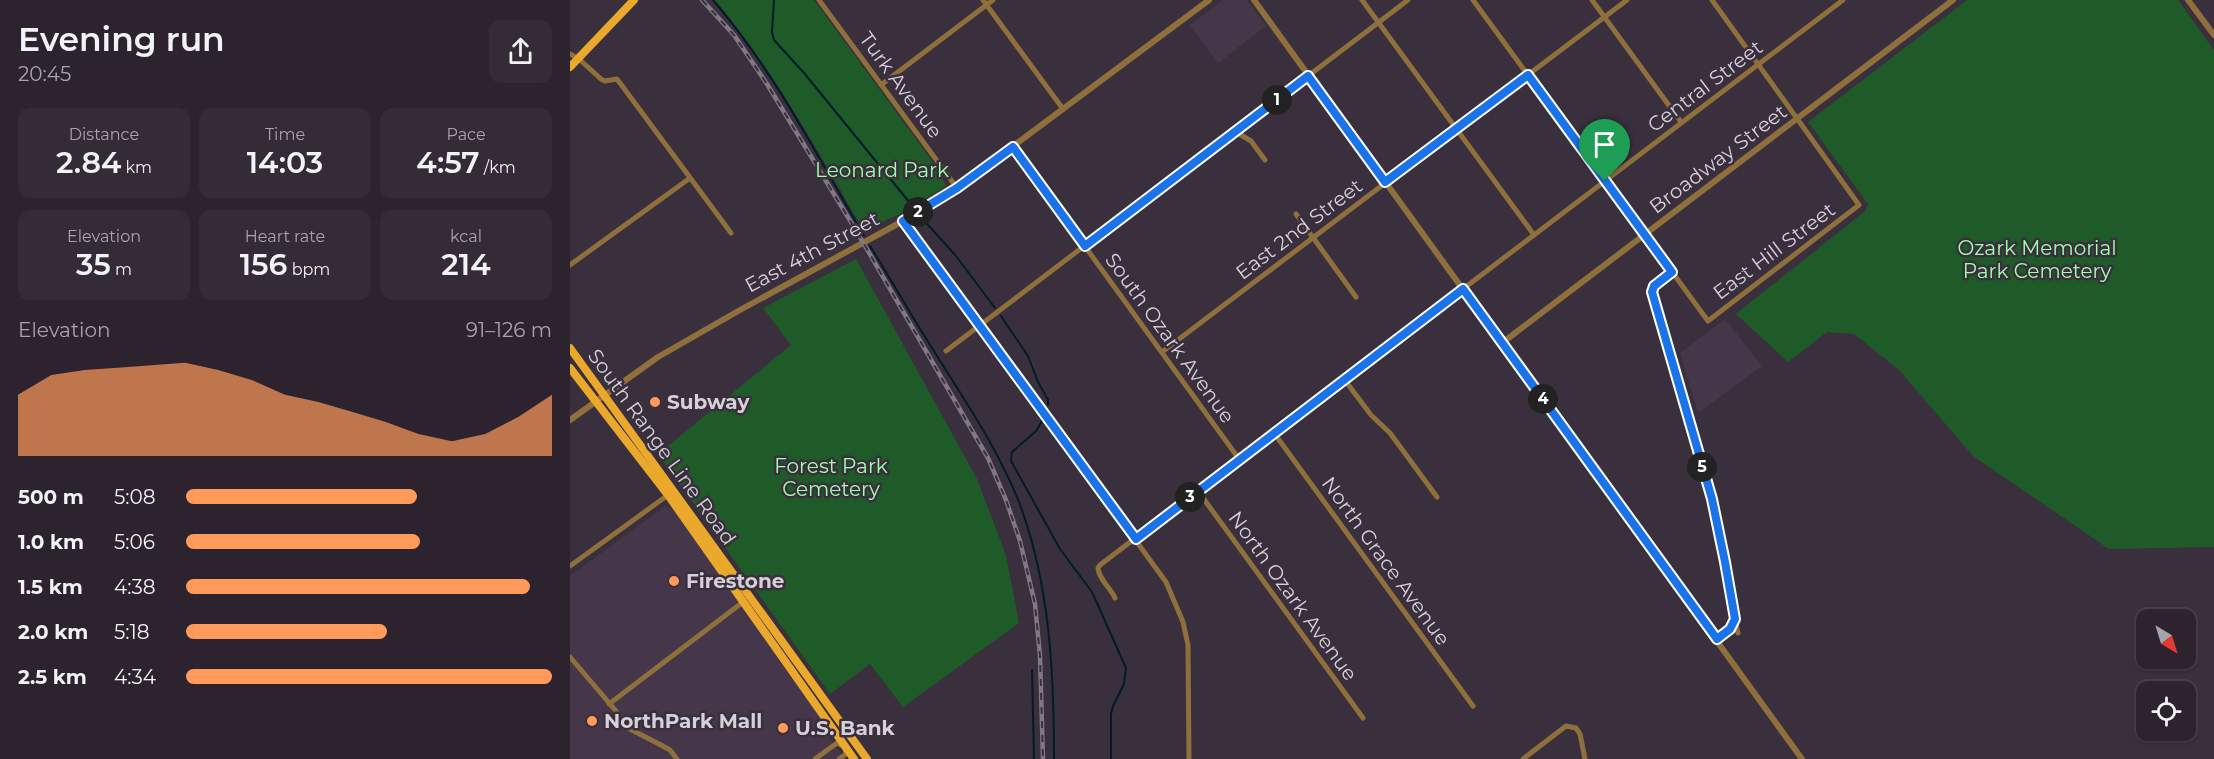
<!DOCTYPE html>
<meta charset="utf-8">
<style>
body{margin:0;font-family:Montserrat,sans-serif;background:#342b36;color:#f1f3f6;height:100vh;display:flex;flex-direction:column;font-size:22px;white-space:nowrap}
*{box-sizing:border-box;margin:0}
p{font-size:20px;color:#a6a4aa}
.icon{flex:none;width:33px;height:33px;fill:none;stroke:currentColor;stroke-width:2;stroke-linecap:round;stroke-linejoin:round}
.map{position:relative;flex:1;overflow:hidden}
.panel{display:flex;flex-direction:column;background:#2c232e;width:570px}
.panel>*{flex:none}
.needle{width:39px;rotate:142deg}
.controls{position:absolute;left:1566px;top:609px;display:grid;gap:12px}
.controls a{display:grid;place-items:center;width:60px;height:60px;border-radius:12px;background:#2c232e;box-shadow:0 2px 4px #0004,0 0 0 2px #48404a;font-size:30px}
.pin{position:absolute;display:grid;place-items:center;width:51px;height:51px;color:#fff;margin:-62px -26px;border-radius:50% 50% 50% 0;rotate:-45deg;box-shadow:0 0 6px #0007}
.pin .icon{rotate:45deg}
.km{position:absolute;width:30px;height:30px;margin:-15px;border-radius:50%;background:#222;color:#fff;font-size:16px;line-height:30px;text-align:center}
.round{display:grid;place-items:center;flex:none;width:63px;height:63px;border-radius:12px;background:#342b36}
.summary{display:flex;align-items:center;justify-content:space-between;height:102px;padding:0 18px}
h1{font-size:33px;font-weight:600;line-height:45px}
.stats{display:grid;grid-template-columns:repeat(3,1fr);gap:9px;height:102px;padding:6px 18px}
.stats div{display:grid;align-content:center;border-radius:12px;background:#342b36;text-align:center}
.stats b{font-size:30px;font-weight:600}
.stats small{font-size:16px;font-weight:400}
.stats p{font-size:16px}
.chart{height:168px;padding:12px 18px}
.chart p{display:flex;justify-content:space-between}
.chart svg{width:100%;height:108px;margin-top:6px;fill:#ff9a5b;opacity:.7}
ul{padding:0 18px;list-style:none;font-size:20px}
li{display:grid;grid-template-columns:96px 72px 1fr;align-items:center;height:45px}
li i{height:15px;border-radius:8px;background:#ff9a5b}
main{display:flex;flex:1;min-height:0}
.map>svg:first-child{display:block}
.built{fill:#45364a}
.green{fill:#1f5b29}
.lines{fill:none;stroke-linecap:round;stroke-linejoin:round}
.stream{stroke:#001c2b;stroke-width:2}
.minor{stroke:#8f703c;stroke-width:5}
.tertiary{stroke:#8f703c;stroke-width:6}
.primary{stroke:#eaa92c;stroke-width:8}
.rail-casing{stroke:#817884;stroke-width:4.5}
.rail{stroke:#3a2f3d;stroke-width:2;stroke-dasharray:7;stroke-linecap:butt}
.route-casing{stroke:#fff;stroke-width:12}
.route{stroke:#1a73e8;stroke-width:8}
.poi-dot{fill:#ff9a5b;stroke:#3a2f3d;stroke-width:2}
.labels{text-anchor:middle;stroke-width:5;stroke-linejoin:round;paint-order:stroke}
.street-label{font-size:20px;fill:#d6d0d9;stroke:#3a2f3d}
.park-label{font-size:20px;fill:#9ffea9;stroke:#3a2f3d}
.poi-label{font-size:20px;font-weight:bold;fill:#d6d0d9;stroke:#3a2f3d;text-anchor:start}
</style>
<main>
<section class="panel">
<div class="summary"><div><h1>Evening run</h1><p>20:45</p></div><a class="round"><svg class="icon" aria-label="share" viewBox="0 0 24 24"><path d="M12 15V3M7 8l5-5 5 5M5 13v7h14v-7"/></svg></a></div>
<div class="stats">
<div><p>Distance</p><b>2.84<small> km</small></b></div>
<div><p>Time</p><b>14:03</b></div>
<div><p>Pace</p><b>4:57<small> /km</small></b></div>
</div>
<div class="stats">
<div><p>Elevation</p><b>35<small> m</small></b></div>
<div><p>Heart rate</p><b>156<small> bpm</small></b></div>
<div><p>kcal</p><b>214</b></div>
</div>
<div class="chart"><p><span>Elevation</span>91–126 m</p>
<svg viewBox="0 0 160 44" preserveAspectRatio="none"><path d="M0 44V19L10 11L20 9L30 8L40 7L50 6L60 9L70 13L80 19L90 22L100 26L110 30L120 35L130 38L140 35L150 28L160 19V44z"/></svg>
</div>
<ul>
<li><b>500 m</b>5:08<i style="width:63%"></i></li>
<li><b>1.0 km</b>5:06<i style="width:64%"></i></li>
<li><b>1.5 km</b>4:38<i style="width:94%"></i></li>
<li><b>2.0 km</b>5:18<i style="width:55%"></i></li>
<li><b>2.5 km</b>4:34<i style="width:100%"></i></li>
</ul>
</section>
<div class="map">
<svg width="1644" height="759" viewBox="0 0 1644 759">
<rect width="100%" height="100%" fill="#3a2f3d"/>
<!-- built -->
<g class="built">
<polygon points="653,0 677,0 696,26 648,63 620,25"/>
<polygon points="1155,319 1192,366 1128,413 1110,353"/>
<polygon points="95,506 104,510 202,646 207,658 258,728 259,738 275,759 280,757 284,759 0,759 0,576"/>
</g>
<!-- green -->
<g class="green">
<path d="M145,0H244L368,169L376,186L338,210L294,231C248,152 205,71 145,0Z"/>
<polygon points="1397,0 1608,0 1644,50 1644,547 1539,549 1403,456 1329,370 1284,334 1257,332 1218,362 1166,314 1295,211 1298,204 1238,122"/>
<polygon points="286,259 407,479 436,555 449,623 333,707 300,664 260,694 88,454 221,345 193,308"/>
</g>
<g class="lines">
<!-- stream -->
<g class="stream">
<path d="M143,0C204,71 247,155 294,236"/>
<polyline points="204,0 202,32 204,40 234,73 344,208"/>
<polyline points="351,217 386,256 425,308"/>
<path d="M300,246C322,281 342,317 364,351C395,401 427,447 449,502C480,584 484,673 484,759"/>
<polyline points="431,316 458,356 468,382 478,400 478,405"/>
<polyline points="472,421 466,431 442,452 441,461 490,549 522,592 556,668 554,684 543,706 541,714 541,759"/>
<polyline points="462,670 464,759"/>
</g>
<!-- minor -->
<g class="minor">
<polyline points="249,0 387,188"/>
<polyline points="413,0 493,109"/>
<polyline points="792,0 964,235"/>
<polyline points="903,0 1138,321 1289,205 1142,0"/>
<polyline points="1022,0 1111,122"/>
<polyline points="0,54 9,59 31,79 35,81 47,79 50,83 161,233"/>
<polyline points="311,85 423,0"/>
<polyline points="666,132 681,141 695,160"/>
<polyline points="443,147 669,459"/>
<polyline points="726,214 786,297"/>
<polyline points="333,221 596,582 613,622 618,645 619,759"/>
<polyline points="0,265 120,178"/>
<polyline points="1102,272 1084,286 1082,292 1141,499 1155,563 1165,619 1160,629 1147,639"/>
<polyline points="376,351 838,0"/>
<polyline points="592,352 1057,0"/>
<polyline points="774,379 801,415 820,433 867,497"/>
<polyline points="704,433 903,706"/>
<polyline points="628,491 793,718"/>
<polyline points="0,566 98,495"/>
<path d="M545,598C541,588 529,580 528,568L530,565L1273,0"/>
<polyline points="1165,621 1168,633"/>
<polyline points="0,657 46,711 54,726 91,745 100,750 107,759"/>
<polyline points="39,704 173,602"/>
<polyline points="245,759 267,743 275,747 276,754 269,759"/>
<polyline points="953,759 996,726 1006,728 1010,734 1015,759"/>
</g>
<!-- tertiary -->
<g class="tertiary">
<polyline points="684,0 1232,759"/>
<polyline points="1618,0 1644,35"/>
<polyline points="932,343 1383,0"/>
<polyline points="0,420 88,357 170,310 333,221 387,188 639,0"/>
</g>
<!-- primary -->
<g class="primary">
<polyline points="0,67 64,0"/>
<polyline points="0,348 297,759"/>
<polyline points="0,368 98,495 284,759"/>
</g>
<!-- rail casing -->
<g class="rail-casing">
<polyline id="rail" points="132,0 164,35 197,84 287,232 418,458 436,500 450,541 465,604 470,656 473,759"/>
</g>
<!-- rail -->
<use href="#rail" class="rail"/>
</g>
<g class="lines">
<!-- route casing -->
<g class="route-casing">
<polygon id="route" points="958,75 1102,272 1084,286 1082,292 1142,499 1155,562 1165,619 1160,629 1147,639 893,289 566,539 333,221 387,188 443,147 515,246 738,76 815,182"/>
</g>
<!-- route -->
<use href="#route" class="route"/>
</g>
<!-- markers -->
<g class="poi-dot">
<circle cx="85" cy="402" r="6"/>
<circle cx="104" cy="581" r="6"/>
<circle cx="22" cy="721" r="6"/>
<circle cx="213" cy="728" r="6"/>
</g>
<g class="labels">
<!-- street labels -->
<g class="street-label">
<text transform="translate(331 85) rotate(54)" y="7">Turk Avenue</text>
<text transform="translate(1135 86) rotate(-37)" y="7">Central Street</text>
<text transform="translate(1148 159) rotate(-37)" y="7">Broadway Street</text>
<text transform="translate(729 229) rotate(-37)" y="7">East 2nd Street</text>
<text transform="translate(1204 251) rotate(-37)" y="7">East Hill Street</text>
<text transform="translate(242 252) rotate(-28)" y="7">East 4th Street</text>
<text transform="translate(600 338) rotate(54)" y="7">South Ozark Avenue</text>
<text transform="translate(92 447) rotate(54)" y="7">South Range Line Road</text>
<text transform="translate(816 561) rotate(54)" y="7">North Grace Avenue</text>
<text transform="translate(723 596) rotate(54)" y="7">North Ozark Avenue</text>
</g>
<!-- park labels -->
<g class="park-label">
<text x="312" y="177">Leonard Park</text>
<text x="1467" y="255">Ozark Memorial<tspan x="1467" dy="23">Park Cemetery</tspan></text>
<text x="261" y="473">Forest Park<tspan x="261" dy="23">Cemetery</tspan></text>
</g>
<!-- poi labels -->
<g class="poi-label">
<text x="97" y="409">Subway</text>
<text x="116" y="588">Firestone</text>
<text x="34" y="728">NorthPark Mall</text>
<text x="225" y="735">U.S. Bank</text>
</g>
</g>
</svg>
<div class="controls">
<a><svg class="needle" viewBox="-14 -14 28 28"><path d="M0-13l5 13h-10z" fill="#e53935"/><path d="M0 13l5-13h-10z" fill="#a6a4aa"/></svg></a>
<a><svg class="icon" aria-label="locate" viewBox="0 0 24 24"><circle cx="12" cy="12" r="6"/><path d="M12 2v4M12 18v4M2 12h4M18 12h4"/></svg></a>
</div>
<div class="pin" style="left:1035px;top:181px;background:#1e9e55"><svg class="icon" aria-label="arrive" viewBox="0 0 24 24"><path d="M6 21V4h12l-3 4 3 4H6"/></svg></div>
<b class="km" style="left:707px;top:100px">1</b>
<b class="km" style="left:348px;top:212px">2</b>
<b class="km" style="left:620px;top:497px">3</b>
<b class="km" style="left:973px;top:399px">4</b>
<b class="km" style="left:1132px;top:467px">5</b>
</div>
</main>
